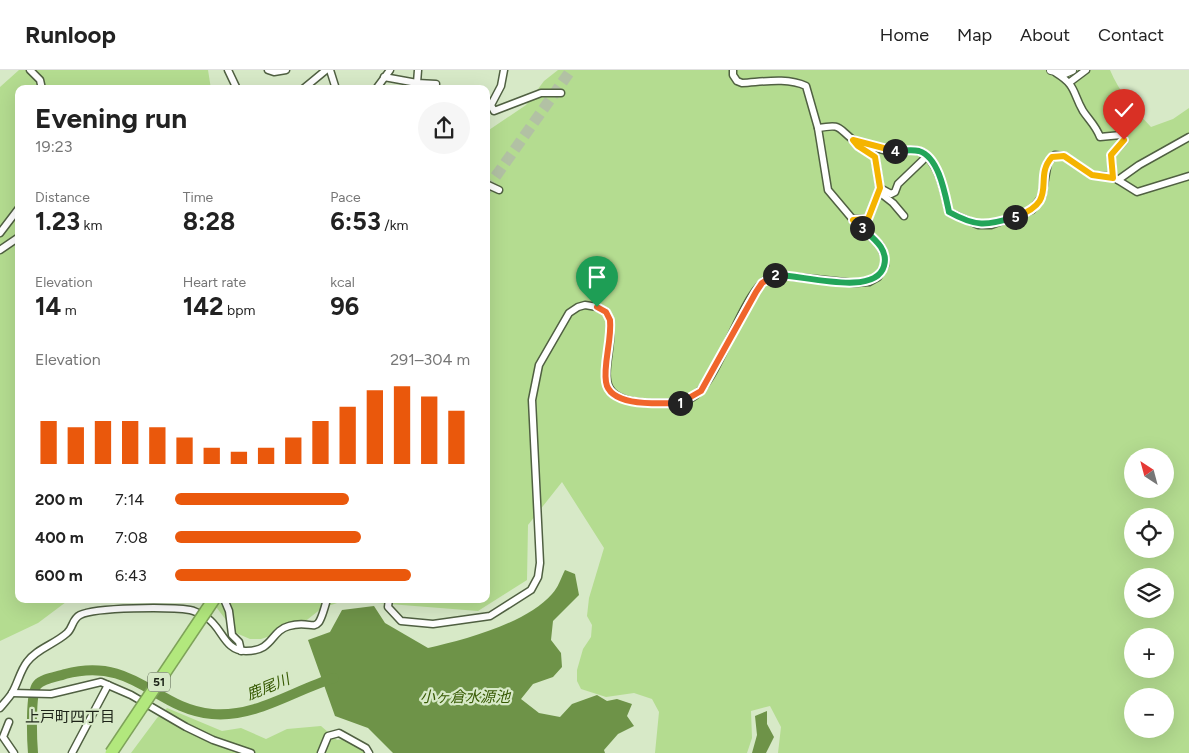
<!DOCTYPE html>
<meta charset="utf-8">
<style>
body{margin:0;font-family:Figtree,"Noto Sans JP",sans-serif;background:#f6f6f6;color:#222;height:100vh;display:flex;flex-direction:column;font-size:19px;white-space:nowrap}
*{box-sizing:border-box;margin:0}
p{font-size:16px;color:#767676}
.icon{flex:none;width:28px;height:28px;fill:none;stroke:currentColor;stroke-width:2;stroke-linecap:round;stroke-linejoin:round}
.map{position:relative;flex:1;overflow:hidden}
.details{position:absolute;left:15px;top:15px;width:475px;height:518px;display:flex;flex-direction:column;background:#fff;border-radius:10px;box-shadow:0 5px 20px #0002}
.details>*{flex:none}
.needle{width:32px;rotate:324deg}
.fabs{position:absolute;left:1124px;top:378px;display:grid;gap:10px}
.fabs a{display:grid;place-items:center;width:50px;height:50px;border-radius:50%;background:#fff;box-shadow:0 5px 20px #0002;font-size:25px}
.pin{position:absolute;display:grid;place-items:center;width:42px;height:42px;color:#fff;margin:-51px -21px;border-radius:50% 50% 50% 0;rotate:-45deg;box-shadow:0 0 5px #0007}
.pin .icon{rotate:45deg}
.km{position:absolute;width:25px;height:25px;margin:-12px;border-radius:50%;background:#222;color:#fff;font-size:14px;line-height:25px;text-align:center}
.round{display:grid;place-items:center;flex:none;width:52px;height:52px;border-radius:26px;background:#f6f6f6}
.head{display:flex;align-items:center;justify-content:space-between;height:85px;padding:0 20px}
h1{font-size:28px;font-weight:700;line-height:38px}
.metrics{display:grid;grid-template-columns:repeat(3,1fr);gap:8px;height:85px;padding:5px 20px}
.metrics div{display:grid;align-content:center}
.metrics b{font-size:25px;font-weight:700}
.metrics small{font-size:14px;font-weight:400}
.metrics p{font-size:14px}
.chart{height:140px;padding:10px 20px}
.chart p{display:flex;justify-content:space-between}
.chart svg{width:100%;height:90px;margin-top:5px;stroke:#ea580c;stroke-width:6}
ul{padding:0 20px;list-style:none;font-size:16px}
li{display:grid;grid-template-columns:80px 60px 1fr;align-items:center;height:38px}
li i{height:12px;border-radius:6px;background:#ea580c}
header{display:flex;align-items:center;gap:30px;box-sizing:border-box;height:70px;padding:0 25px;background:#fff;border-bottom:1px solid #e0e0e0}
header strong{font-size:24px}
nav{display:flex;gap:28px;margin-inline-start:auto;font-size:18px}
.map>svg:first-child{display:block}
.green{fill:#b4dc90;fill-rule:evenodd}
.water{fill:#6e9348}
.lines{fill:none;stroke-linecap:round;stroke-linejoin:round}
.river{stroke:#6e9348;stroke-width:10}
.motorway-tunnel{stroke:#b2c1a4;stroke-width:11;stroke-dasharray:11 5.5;stroke-linecap:butt}
.minor-casing{stroke:#506042;stroke-width:9}
.tertiary-casing{stroke:#506042;stroke-width:10}
.motorway-casing{stroke:#7ea359;stroke-width:14}
.minor{stroke:#fff;stroke-width:6}
.tertiary{stroke:#fff;stroke-width:8}
.motorway{stroke:#b2e87d;stroke-width:11}
.motorway-bridge-casing{stroke:#7ea359;stroke-width:14;stroke-linecap:butt}
.motorway-bridge{stroke:#b2e87d;stroke-width:11}
.split-1-casing{stroke:#fff;stroke-width:10}
.split-2-casing{stroke:#fff;stroke-width:10}
.split-3-casing{stroke:#fff;stroke-width:10}
.split-4-casing{stroke:#fff;stroke-width:10}
.split-5-casing{stroke:#fff;stroke-width:10}
.split-6-casing{stroke:#fff;stroke-width:10}
.split-1{stroke:#f0652b;stroke-width:6}
.split-2{stroke:#f0652b;stroke-width:6}
.split-3{stroke:#22a559;stroke-width:6}
.split-4{stroke:#f5b400;stroke-width:6}
.split-5{stroke:#22a559;stroke-width:6}
.split-6{stroke:#f5b400;stroke-width:6}
.labels{text-anchor:middle;stroke-width:4.5;stroke-linejoin:round;paint-order:stroke}
.shield{fill:#d7e9c7;stroke:#545e4c;stroke-width:1}
.shield-label{font-size:12px;font-weight:bold;fill:#1c2317}
.water-label{font-size:15px;font-style:italic;fill:#375a03;stroke:#d7e9c7}
.neighbourhood-label{font-size:15px;fill:#1c2317;stroke:#d7e9c7}
</style>
<header>
<strong>Runloop</strong>
<nav><a>Home</a><a>Map</a><a>About</a><a>Contact</a></nav>
</header>
<div class="map">
<svg width="1189" height="683" viewBox="0 0 1189 683">
<rect width="100%" height="100%" fill="#d7e9c7"/>
<!-- green -->
<g class="green">
<polygon points="19,0 208,0 211,19 19,19 19,529 70,529 38,553 0,571 0,17"/>
<path d="M558,0H1110C1119,22 1135,40 1151,57L1173,49L1189,38V683H778L781,657L770,636L751,641L752,668L747,683H655L659,642L652,629L634,623L606,627L581,619L577,611V600L583,579L591,567L592,555L587,546L589,528L604,478L562,412L528,455L527,510L478,541L364,532H340L322,538L298,557L261,569H250L236,563L210,529H486V62L526,35L544,11ZM1132,386H1165V419H1132ZM1132,446H1165V479H1132ZM1132,506H1165V539H1132ZM1132,566H1165V599H1132ZM1132,626H1165V659H1132Z"/>
<polygon points="167,638 222,661 241,658 266,669 287,659 321,656 337,670 349,669 366,683 131,683 157,648"/>
</g>
<!-- water -->
<g class="water">
<path d="M565,500L575,504L579,525L553,551L551,570L561,583L562,597L553,607L533,614L521,629L539,643L560,647L572,634L597,625L607,631L617,629L632,634L627,646L634,656L618,664L604,680L605,683H393L368,658L335,646L308,570L330,562L342,540L374,536L385,553L428,578C464,570 527,553 552,524C558,518 561,508 565,500Z"/>
<polygon points="767,641 767,654 774,667 766,683 752,683 757,665 755,646"/>
</g>
<g class="lines">
<!-- river -->
<path class="river" d="M33,683C32,671 30,623 37,615C43,608 57,607 65,604C135,586 155,639 212,644C256,648 294,620 334,608"/>
<!-- motorway-tunnel -->
<polyline class="motorway-tunnel" points="486,120 571,0"/>
<!-- minor casing -->
<g class="minor-casing">
<g id="minor">
<polyline points="30,0 40,10 42,19"/>
<polyline points="228,0 237,19"/>
<polyline points="268,0 274,2 286,0"/>
<polyline points="330,0 336,19"/>
<polyline points="504,0 501,16 491,35 494,41 541,23 561,23"/>
<path d="M733,0V5L737,11L742,13C762,12 787,7 806,16L818,58C841,54 837,57 852,69C857,73 881,80 889,81C902,84 915,75 926,85C941,101 944,121 949,142L978,155H991L1032,140L1042,126L1048,92L1055,85L1064,86L1092,105L1113,107L1137,122L1189,106"/>
<path d="M1056,3C1077,16 1072,22 1083,41C1089,50 1096,56 1100,67L1121,65L1123,67L1124,71L1111,85L1113,107"/>
<polyline points="384,7 417,13 436,14"/>
<polyline points="1070,12 1086,0"/>
<polyline points="417,13 418,0"/>
<polyline points="303,19 326,0"/>
<polyline points="376,19 390,0"/>
<polyline points="853,70 858,76 875,87 880,118 868,149 853,149"/>
<polyline points="1118,110 1139,95 1189,67"/>
<polyline points="486,114 499,120"/>
<polyline points="880,118 891,124 895,122 898,114 923,90"/>
<polyline points="879,122 893,133 904,146"/>
<polyline points="0,163 19,138"/>
<polyline points="0,180 19,167"/>
<polyline points="224,529 229,541 232,565 239,572 241,581"/>
<path d="M389,529L388,537L401,551L433,554L490,546L531,520L538,507L540,493L532,330L539,295L569,243L578,237L585,235L597,237L606,242L610,250C615,293 583,330 649,333C663,333 677,335 690,329C722,313 743,208 777,205L854,213L869,212L878,207L885,195V187L880,175L855,152L828,120L818,58"/>
<polyline points="12,623 51,624 101,612 131,625 186,657 213,670 251,683"/>
<path d="M0,638C4,633 9,628 12,623C18,613 20,601 27,592C36,579 55,574 67,563C73,558 72,549 80,545C96,537 170,537 190,540C196,541 202,545 207,548C222,557 224,581 246,581C274,581 270,561 289,556C316,548 316,571 327,529"/>
<polyline points="9,652 3,667 14,683"/>
<polyline points="72,683 108,615"/>
<polyline points="321,683 328,666 339,663 366,678 369,683"/>
</g>
</g>
<!-- tertiary casing -->
<g class="tertiary-casing">
<polyline id="tertiary" points="1051,0 1065,3 1072,0"/>
</g>
<!-- motorway casing -->
<g class="motorway-casing">
<polyline id="motorway" points="206,541 214,529"/>
</g>
<!-- minor -->
<use href="#minor" class="minor"/>
<!-- tertiary -->
<use href="#tertiary" class="tertiary"/>
<!-- motorway -->
<use href="#motorway" class="motorway"/>
<!-- motorway-bridge casing -->
<g class="motorway-bridge-casing">
<polyline id="motorway-bridge" points="111,683 206,541"/>
</g>
<!-- motorway-bridge -->
<use href="#motorway-bridge" class="motorway-bridge"/>
</g>
<g class="lines">
<!-- split-1 casing -->
<g class="split-1-casing">
<path id="split-1" d="M597,237L606,242L610,250C612,270 603,294 606,312C610,338 661,333 680,333"/>
</g>
<!-- split-2 casing -->
<g class="split-2-casing">
<polyline id="split-2" points="680,333 701,321 756,222 762,213 775,205"/>
</g>
<!-- split-3 casing -->
<g class="split-3-casing">
<path id="split-3" d="M775,205C800,204 875,228 884,196C889,179 873,168 862,158"/>
</g>
<!-- split-4 casing -->
<g class="split-4-casing">
<polyline id="split-4" points="862,158 853,150 868,149 880,118 875,87 858,76 853,70 895,81"/>
</g>
<!-- split-5 casing -->
<g class="split-5-casing">
<path id="split-5" d="M895,81C903,81 911,79 919,81C939,87 945,124 949,142C976,157 986,156 1015,147"/>
</g>
<!-- split-6 casing -->
<g class="split-6-casing">
<path id="split-6" d="M1015,147C1061,131 1032,109 1052,87L1064,86L1092,105L1113,108L1111,85L1124,70"/>
</g>
<!-- split-1 -->
<use href="#split-1" class="split-1"/>
<!-- split-2 -->
<use href="#split-2" class="split-2"/>
<!-- split-3 -->
<use href="#split-3" class="split-3"/>
<!-- split-4 -->
<use href="#split-4" class="split-4"/>
<!-- split-5 -->
<use href="#split-5" class="split-5"/>
<!-- split-6 -->
<use href="#split-6" class="split-6"/>
</g>
<g class="labels">
<!-- shield labels -->
<rect class="shield" x="148" y="602.5" width="22" height="19" rx="4"/>
<g class="shield-label">
<text x="159" y="616">51</text>
</g>
<!-- water labels -->
<g class="water-label">
<text transform="translate(268 617) rotate(-22)" y="5">鹿尾川</text>
<text x="465" y="632">小ヶ倉水源池</text>
</g>
<!-- neighbourhood labels -->
<g class="neighbourhood-label">
<text x="70" y="652">上戸町四丁目</text>
</g>
</g>
</svg>
<div class="fabs">
<a><svg class="needle" viewBox="-14 -14 28 28"><path d="M0-13l5 13h-10z" fill="#e53935"/><path d="M0 13l5-13h-10z" fill="#767676"/></svg></a>
<a><svg class="icon" aria-label="locate" viewBox="0 0 24 24"><circle cx="12" cy="12" r="6"/><path d="M12 2v4M12 18v4M2 12h4M18 12h4"/></svg></a>
<a><svg class="icon" aria-label="layers" viewBox="0 0 24 24"><path d="M12 4l9 5-9 5-9-5zM3 14l9 5 9-5"/></svg></a>
<a>+</a>
<a>−</a>
</div>
<div class="pin" style="left:597px;top:237px;background:#1e9e55"><svg class="icon" aria-label="arrive" viewBox="0 0 24 24"><path d="M6 21V4h12l-3 4 3 4H6"/></svg></div>
<div class="pin" style="left:1124px;top:70px;background:#d93025"><svg class="icon" aria-label="check" viewBox="0 0 24 24"><path d="M5 12l5 5 9-10"/></svg></div>
<b class="km" style="left:680px;top:333px">1</b>
<b class="km" style="left:775px;top:205px">2</b>
<b class="km" style="left:862px;top:158px">3</b>
<b class="km" style="left:895px;top:81px">4</b>
<b class="km" style="left:1015px;top:147px">5</b>
<section class="details">
<div class="head"><div><h1>Evening run</h1><p>19:23</p></div><a class="round"><svg class="icon" aria-label="share" viewBox="0 0 24 24"><path d="M12 15V3M7 8l5-5 5 5M5 13v7h14v-7"/></svg></a></div>
<div class="metrics">
<div><p>Distance</p><b>1.23<small> km</small></b></div>
<div><p>Time</p><b>8:28</b></div>
<div><p>Pace</p><b>6:53<small> /km</small></b></div>
</div>
<div class="metrics">
<div><p>Elevation</p><b>14<small> m</small></b></div>
<div><p>Heart rate</p><b>142<small> bpm</small></b></div>
<div><p>kcal</p><b>96</b></div>
</div>
<div class="chart"><p><span>Elevation</span>291–304 m</p>
<svg viewBox="0 0 160 44" preserveAspectRatio="none"><path d="M5 44V23M15 44V26M25 44V23M35 44V23M45 44V26M55 44V31M65 44V36M75 44V38M85 44V36M95 44V31M105 44V23M115 44V16M125 44V8M135 44V6M145 44V11M155 44V18"/></svg>
</div>
<ul>
<li><b>200 m</b>7:14<i style="width:59%"></i></li>
<li><b>400 m</b>7:08<i style="width:63%"></i></li>
<li><b>600 m</b>6:43<i style="width:80%"></i></li>
</ul>
</section>
</div>
